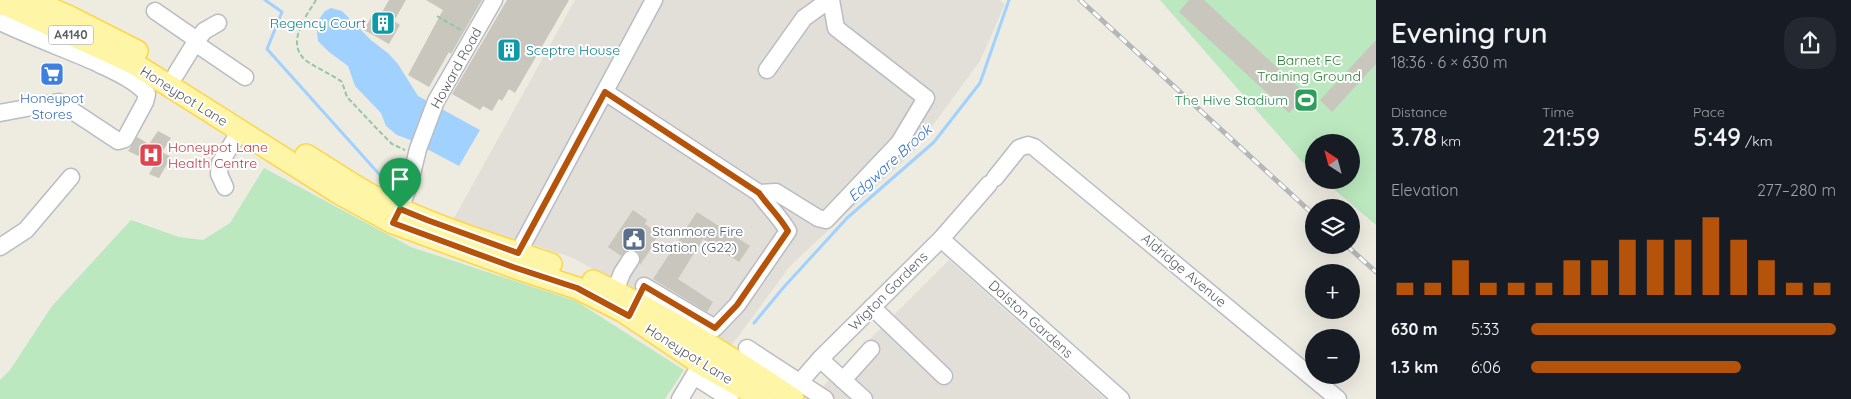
<!DOCTYPE html>
<meta charset="utf-8">
<style>
body{margin:0;font-family:Quicksand,sans-serif;background:#242831;color:#f1f3f6;height:100vh;display:flex;flex-direction:column;font-size:19px;white-space:nowrap}
*{box-sizing:border-box;margin:0}
p{font-size:16px;color:#9ea1a6}
.icon{flex:none;width:28px;height:28px;fill:none;stroke:currentColor;stroke-width:2;stroke-linecap:round;stroke-linejoin:round}
.map{position:relative;flex:1;overflow:hidden}
.sheet{display:flex;flex-direction:column;background:#171b24;width:475px}
.sheet>*{flex:none}
.needle{width:32px;rotate:324deg}
.fabs{position:absolute;left:1305px;top:134px;display:grid;gap:10px}
.fabs a{display:grid;place-items:center;width:55px;height:55px;border-radius:50%;background:#171b24;box-shadow:0 5px 20px #0002;font-size:25px}
.pin{position:absolute;display:grid;place-items:center;width:42px;height:42px;color:#fff;margin:-51px -21px;border-radius:50% 50% 50% 0;rotate:-45deg;box-shadow:0 0 5px #0007}
.pin .icon{rotate:45deg}
.round{display:grid;place-items:center;flex:none;width:52px;height:52px;border-radius:20px;background:#242831}
.head{display:flex;align-items:center;justify-content:space-between;height:85px;padding:0 15px}
h1{font-size:28px;font-weight:600;line-height:38px}
.stats{display:grid;grid-template-columns:repeat(3,1fr);gap:8px;height:85px;padding:5px 15px}
.stats div{display:grid;align-content:center}
.stats b{font-size:25px;font-weight:600}
.stats small{font-size:14px;font-weight:400}
.stats p{font-size:14px}
.chart{height:140px;padding:10px 15px}
.chart p{display:flex;justify-content:space-between}
.chart svg{width:100%;height:90px;margin-top:5px;stroke:#b45309;stroke-width:6}
ul{padding:0 15px;list-style:none;font-size:16px}
li{display:grid;grid-template-columns:80px 60px 1fr;align-items:center;height:38px}
li i{height:12px;border-radius:6px;background:#b45309}
main{display:flex;flex:1;min-height:0}
.map>svg:first-child{display:block}
.industrial{fill:#e2dfd9}
.green{fill:#bbe8be}
.water{fill:#a1d1ff}
.lines{fill:none;stroke-linecap:round;stroke-linejoin:round}
.stream{stroke:#a1d1ff;stroke-width:3}
.building{fill:#c9c6be}
.minor-casing{stroke:#b9bcc2;stroke-width:19}
.major-casing{stroke:#fed54b;stroke-width:24}
.path{stroke:#92c8a5;stroke-width:2;stroke-dasharray:5 2.5;stroke-linecap:butt}
.minor{stroke:#fff;stroke-width:16}
.major{stroke:#fff5a6;stroke-width:21}
.rail-casing{stroke:#b5b6b7;stroke-width:5}
.rail{stroke:#fff;stroke-width:3;stroke-dasharray:9;stroke-linecap:butt}
.route-casing{stroke:#fff;stroke-width:10}
.route{stroke:#b45309;stroke-width:6}
.labels{text-anchor:middle;stroke-width:4;stroke-linejoin:round;paint-order:stroke}
.shield{fill:#fff;stroke:#8c8e92;stroke-width:1}
.shield-label{font-size:12px;font-weight:bold;fill:#5a5e64}
.culture-label{font-size:14px;fill:#0d838f;stroke:#fff;text-anchor:end}
.park-label{font-size:14px;fill:#2c8234;stroke:#fff}
.street-label{font-size:14px;fill:#5a5e64;stroke:#fff}
.shop-label{font-size:14px;fill:#366cbe;stroke:#fff}
.leisure-label{font-size:14px;fill:#27864d;stroke:#fff;text-anchor:end}
.health-label{font-size:14px;fill:#be3a42;stroke:#fff;text-anchor:start}
.service-label{font-size:14px;fill:#4e5e75;stroke:#fff;text-anchor:start}
.water-label{font-size:15px;font-style:italic;fill:#3774c4;stroke:#fff}
</style>
<main>
<div class="map">
<svg width="1376" height="399" viewBox="0 0 1376 399">
<rect width="100%" height="100%" fill="#eeece1"/>
<!-- industrial -->
<g class="industrial">
<polygon points="575,0 1000,0 1005,4 980,61 914,151 790,266 732,345 571,257 453,220"/>
<polygon points="949,260 1105,399 832,399 818,391"/>
</g>
<!-- green -->
<g class="green">
<polygon points="1160,0 1376,0 1376,225 1323,180 1351,180 1351,142 1314,142 1314,172 1301,161"/>
<polygon points="264,168 411,247 576,301 684,370 665,399 0,399 0,380 10,370 52,306 131,220 179,237 203,240 230,223"/>
</g>
<!-- water -->
<polygon class="water" points="331,8 342,11 372,41 388,53 398,64 418,96 480,130 459,166 408,139 397,135 386,126 381,113 355,86 348,66 329,52 318,41 316,23 325,11"/>
<g class="lines">
<!-- stream -->
<g class="stream">
<polyline points="265,0 282,12 267,49 388,184"/>
<polyline points="754,323 783,288 847,218 934,142 980,83 1009,0"/>
</g>
</g>
<!-- building -->
<g class="building">
<polygon points="389,0 406,0 394,21 400,25 389,44 364,30 375,11 381,14"/>
<polygon points="426,0 482,0 451,54 449,52 429,87 408,75 443,10"/>
<polygon points="507,0 569,0 515,93 509,89 502,101 499,99 492,111 483,106 480,110 452,94"/>
<polygon points="1189,0 1204,0 1306,94 1289,113 1179,12"/>
<polygon points="1376,40 1376,64 1332,112 1320,100"/>
<polygon points="158,131 171,138 162,152 171,157 159,178 149,174 155,164 128,151 137,137 149,144"/>
<polygon points="633,210 647,220 645,224 659,234 652,245 653,246 640,265 640,255 636,250 627,250 621,256 608,247"/>
<polygon points="697,212 750,246 739,262 703,239 678,279 713,302 707,312 653,279"/>
</g>
<g class="lines">
<!-- minor casing -->
<g class="minor-casing">
<g id="minor">
<polyline points="155,11 197,40"/>
<path d="M0,22C32,37 65,49 97,63C115,72 133,79 147,94L145,102L125,139L118,141L59,102L0,113"/>
<polyline points="195,43 245,77"/>
<polyline points="767,70 804,18 829,0"/>
<polyline points="176,74 195,43 204,31 218,23"/>
<path d="M605,92L759,193C768,206 780,217 788,231L737,305L715,328L644,286"/>
<polyline points="995,178 1019,148 1028,145 1034,147 1338,399"/>
<polyline points="225,187 219,174 220,163 240,131"/>
<polyline points="759,193 776,192 818,218 826,220 899,143 926,98 836,28 831,0"/>
<polyline points="396,218 409,186 418,149 436,101 494,0"/>
<polyline points="941,239 1121,399"/>
<polyline points="0,247 26,230 71,177"/>
<polyline points="514,263 518,253 654,0"/>
<polyline points="615,291 622,273 631,259"/>
<polyline points="872,307 944,376"/>
<polyline points="747,348 825,399"/>
<polyline points="820,359 843,380 871,349"/>
<polyline points="694,376 730,399"/>
<polyline points="843,380 864,399"/>
<polyline points="680,399 707,354"/>
<polyline points="789,399 800,382 820,359 941,239 989,184"/>
</g>
</g>
<!-- major casing -->
<g class="major-casing">
<g id="major">
<polyline points="31,0 70,17 137,51"/>
<polyline points="0,2 133,63 337,192 393,223 513,267 577,288 624,312 701,364 763,399"/>
<path d="M306,155C328,168 349,183 371,195C428,225 491,244 551,264"/>
<path d="M593,281C663,314 729,356 793,399"/>
</g>
</g>
<!-- path -->
<g class="path">
<path d="M316,0C305,18 284,45 308,62C319,69 332,75 342,82L347,97L379,131L392,144L405,150"/>
<polyline points="437,16 461,30"/>
</g>
<!-- minor -->
<use href="#minor" class="minor"/>
<!-- major -->
<use href="#major" class="major"/>
<!-- rail casing -->
<g class="rail-casing">
<g id="rail">
<polyline points="1080,0 1314,215"/>
<polyline points="1346,245 1376,272"/>
</g>
</g>
<!-- rail -->
<use href="#rail" class="rail"/>
</g>
<g class="lines">
<!-- route casing -->
<g class="route-casing">
<path id="route" d="M605,92L759,193C768,206 780,217 788,231L737,305L715,328L644,286L629,316L577,288L513,267L393,223L400,209L427,220L518,253Z"/>
</g>
<!-- route -->
<use href="#route" class="route"/>
</g>
<!-- icons -->
<defs>
<g id="building-square" transform="scale(1.25)"><rect x="-9" y="-9" width="18" height="18" rx="4" fill="#0f9aa8" stroke="#fff"/><path d="M-4-6H4V6H1V3H-1V6H-4ZM-2.5-4.3h1.7v1.8h-1.7ZM.8-4.3h1.7v1.8H.8ZM-2.5-1h1.7V.8h-1.7ZM.8-1h1.7V.8H.8Z" fill="#fff"/></g>
<g id="supermarket-square" transform="scale(1.25)"><rect x="-9" y="-9" width="18" height="18" rx="4" fill="#3f7fe0" stroke="#fff"/><path d="M-6-5.5h2.5l.6 2H6L4.5 2H-2.5L-4.4-4H-6ZM-1.5 3.2a1.3 1.3 0 1 0 .1 0ZM3 3.2a1.3 1.3 0 1 0 .1 0Z" fill="#fff"/></g>
<g id="stadium-square" transform="scale(1.25)"><rect x="-9" y="-9" width="18" height="18" rx="4" fill="#2e9e5b" stroke="#fff"/><path d="M0-5a6.5 5 0 1 0 0 10a6.5 5 0 1 0 0-10ZM-3.5-1.8h7v3.6h-7Z" fill="#fff"/></g>
<g id="hospital-square" transform="scale(1.25)"><rect x="-9" y="-9" width="18" height="18" rx="4" fill="#e0444e" stroke="#fff"/><path d="M-5-5h3v3.5h4V-5h3V5h-3V1.5h-4V5h-3Z" fill="#fff"/></g>
<g id="civic-square" transform="scale(1.25)"><rect x="-9" y="-9" width="18" height="18" rx="4" fill="#5c6f8a" stroke="#fff"/><path d="M-.6-6.5H3V-4.5H.6V-3L4-1V1h2V6H-6V1h2V-1L-.6-3ZM-1.2 2.5V6h2.4V2.5Z" fill="#fff"/></g>
</defs>
<g fill-rule="evenodd">
<use href="#building-square" x="383" y="23"/>
<use href="#building-square" x="509" y="50"/>
<use href="#supermarket-square" x="52" y="74"/>
<use href="#stadium-square" x="1306" y="100"/>
<use href="#hospital-square" x="151" y="155"/>
<use href="#civic-square" x="634" y="239"/>
</g>
<g class="labels">
<!-- shield labels -->
<rect class="shield" x="48.5" y="25.5" width="45" height="19" rx="4"/>
<g class="shield-label">
<text x="71" y="39">A4140</text>
</g>
<!-- culture labels -->
<g class="culture-label">
<text x="366" y="28">Regency Court</text>
<text x="526" y="55" text-anchor="start">Sceptre House</text>
</g>
<!-- park labels -->
<g class="park-label">
<text x="1309" y="65">Barnet FC<tspan x="1309" dy="16">Training Ground</tspan></text>
</g>
<!-- street labels -->
<g class="street-label">
<text transform="translate(456 68) rotate(-61)" y="5">Howard Road</text>
<text transform="translate(184 96) rotate(32)" y="5">Honeypot Lane</text>
<text transform="translate(1184 270) rotate(40)" y="5">Aldridge Avenue</text>
<text transform="translate(888 291) rotate(-45)" y="5">Wigton Gardens</text>
<text transform="translate(1031 319) rotate(42)" y="5">Dalston Gardens</text>
<text transform="translate(689 354) rotate(32)" y="5">Honeypot Lane</text>
</g>
<!-- shop labels -->
<g class="shop-label">
<text x="52" y="103">Honeypot<tspan x="52" dy="16">Stores</tspan></text>
</g>
<!-- leisure labels -->
<g class="leisure-label">
<text x="1288" y="105">The Hive Stadium</text>
</g>
<!-- health labels -->
<g class="health-label">
<text x="168" y="152">Honeypot Lane<tspan x="168" dy="16">Health Centre</tspan></text>
</g>
<!-- service labels -->
<g class="service-label">
<text x="652" y="236">Stanmore Fire<tspan x="652" dy="16">Station (G22)</tspan></text>
</g>
<!-- water labels -->
<g class="water-label">
<text transform="translate(890 163) rotate(-42)" y="5">Edgware Brook</text>
</g>
</g>
</svg>
<div class="fabs">
<a><svg class="needle" viewBox="-14 -14 28 28"><path d="M0-13l5 13h-10z" fill="#e53935"/><path d="M0 13l5-13h-10z" fill="#9ea1a6"/></svg></a>
<a><svg class="icon" aria-label="layers" viewBox="0 0 24 24"><path d="M12 4l9 5-9 5-9-5zM3 14l9 5 9-5"/></svg></a>
<a>+</a>
<a>−</a>
</div>
<div class="pin" style="left:400px;top:209px;background:#1e9e55"><svg class="icon" aria-label="arrive" viewBox="0 0 24 24"><path d="M6 21V4h12l-3 4 3 4H6"/></svg></div>
</div>
<section class="sheet">
<div class="head"><div><h1>Evening run</h1><p>18:36 · 6 × 630 m</p></div><a class="round"><svg class="icon" aria-label="share" viewBox="0 0 24 24"><path d="M12 15V3M7 8l5-5 5 5M5 13v7h14v-7"/></svg></a></div>
<div class="stats">
<div><p>Distance</p><b>3.78<small> km</small></b></div>
<div><p>Time</p><b>21:59</b></div>
<div><p>Pace</p><b>5:49<small> /km</small></b></div>
</div>
<div class="chart"><p><span>Elevation</span>277–280 m</p>
<svg viewBox="0 0 160 44" preserveAspectRatio="none"><path d="M5 44V38M15 44V38M25 44V27M35 44V38M45 44V38M55 44V38M65 44V27M75 44V27M85 44V17M95 44V17M105 44V17M115 44V6M125 44V17M135 44V27M145 44V38M155 44V38"/></svg>
</div>
<ul>
<li><b>630 m</b>5:33<i style="width:100%"></i></li>
<li><b>1.3 km</b>6:06<i style="width:69%"></i></li>
</ul>
</section>
</main>
